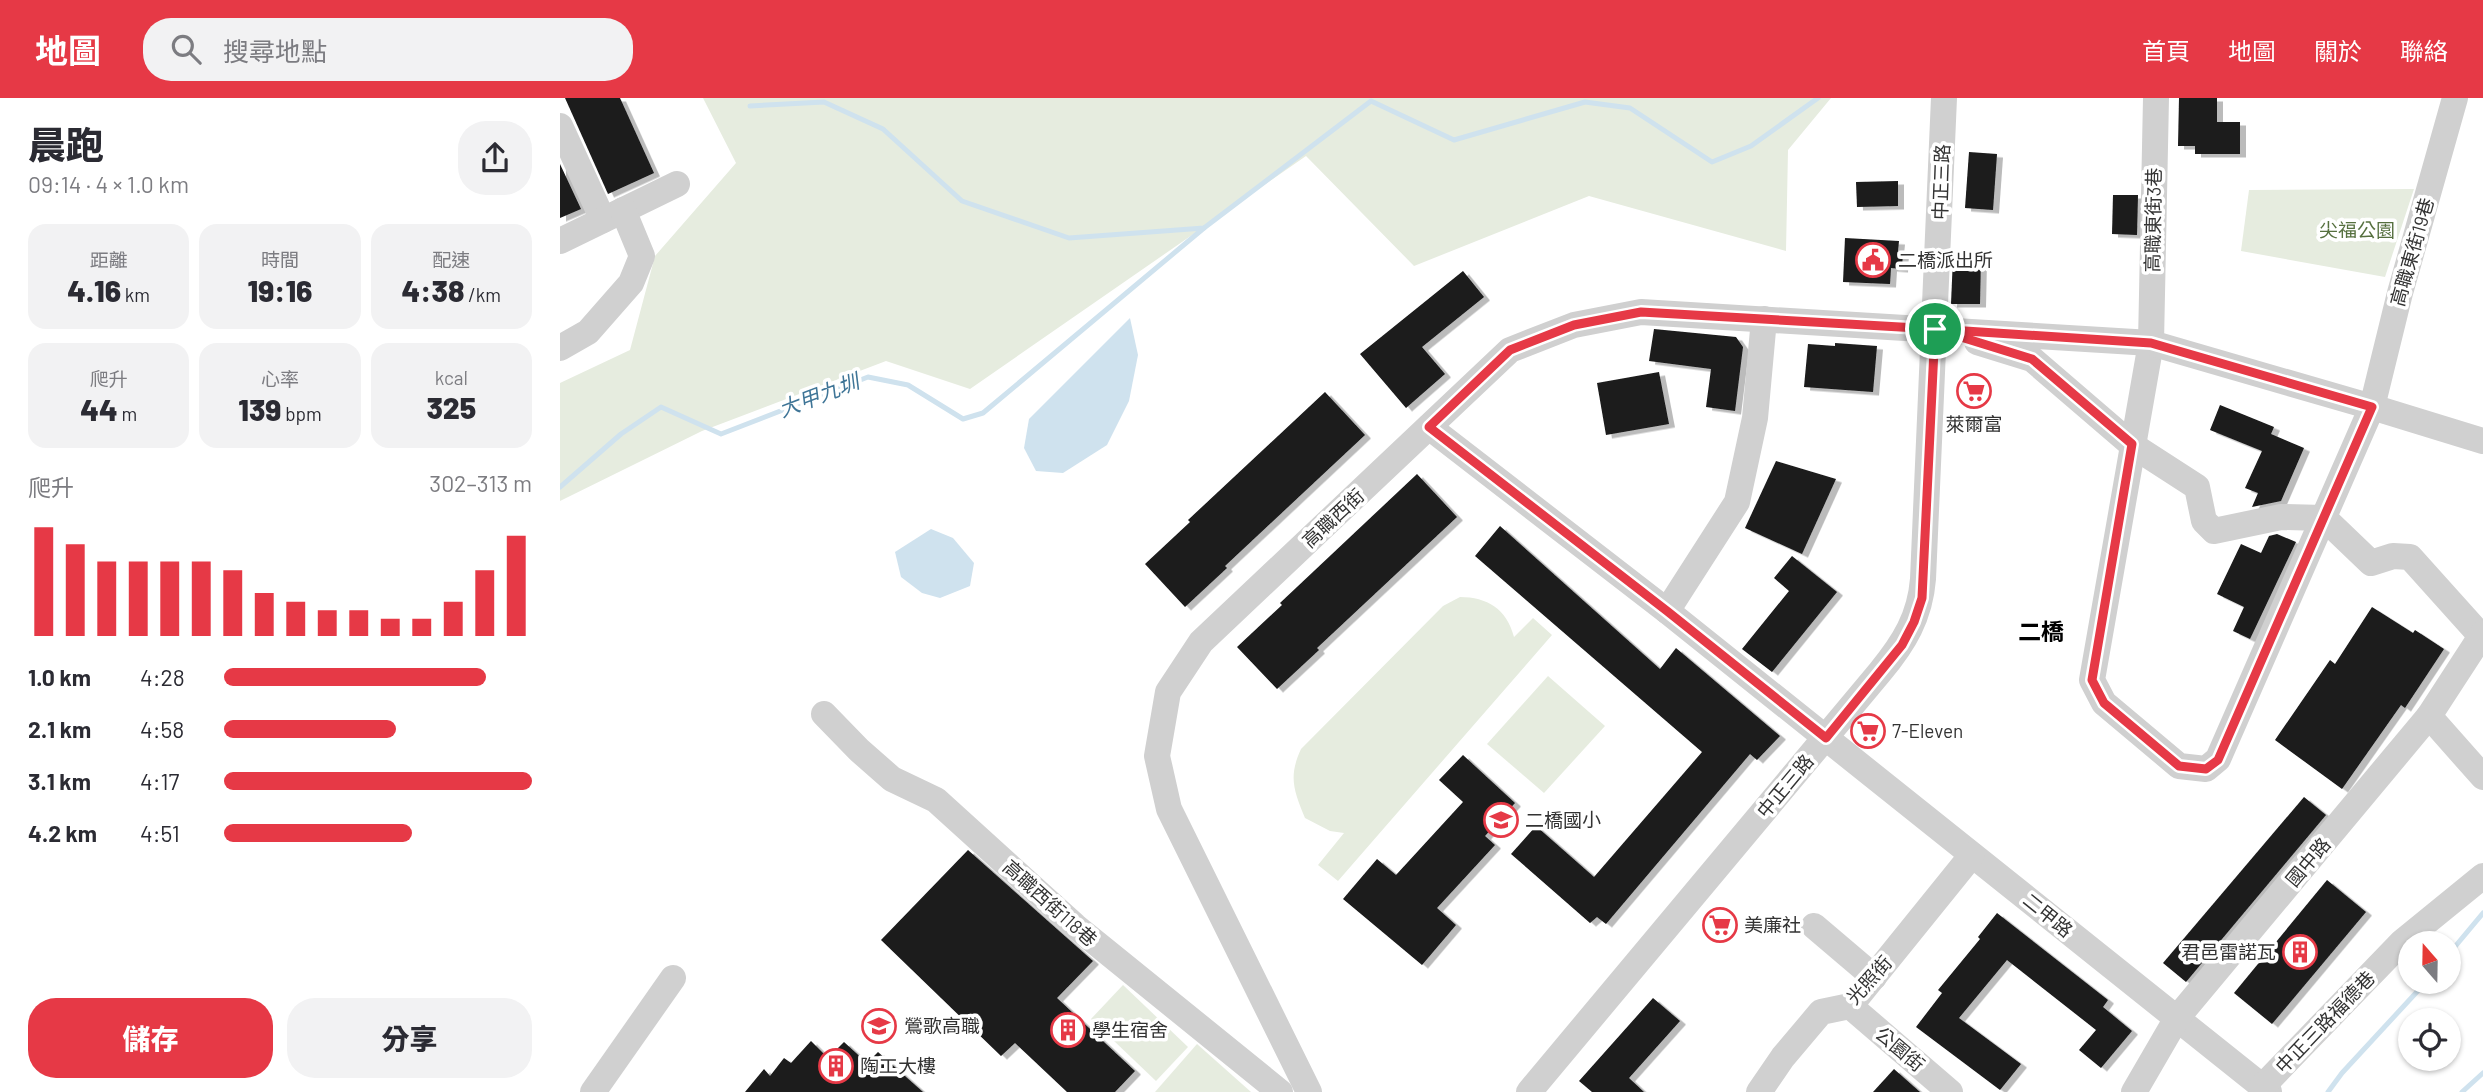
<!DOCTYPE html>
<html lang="zh-TW">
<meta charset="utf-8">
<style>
body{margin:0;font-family:Barlow,"Noto Sans TC",sans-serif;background:#f2f2f3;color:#2b2b33;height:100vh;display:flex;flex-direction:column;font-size:26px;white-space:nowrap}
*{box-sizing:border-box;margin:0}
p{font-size:23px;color:#7c7c81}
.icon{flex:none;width:38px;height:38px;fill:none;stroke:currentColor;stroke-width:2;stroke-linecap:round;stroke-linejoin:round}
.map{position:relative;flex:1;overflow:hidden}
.details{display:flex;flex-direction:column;background:#fff;width:560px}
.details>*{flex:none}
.needle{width:46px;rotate:340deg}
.fabs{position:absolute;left:1838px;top:833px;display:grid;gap:14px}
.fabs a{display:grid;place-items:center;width:63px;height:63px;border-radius:50%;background:#fff;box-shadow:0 2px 5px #0004;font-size:35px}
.pin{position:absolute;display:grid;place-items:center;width:60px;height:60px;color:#fff;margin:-30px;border:4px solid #fff;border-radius:50%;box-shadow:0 2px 7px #0007}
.round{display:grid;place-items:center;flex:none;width:74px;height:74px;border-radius:28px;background:#f2f2f3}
.headline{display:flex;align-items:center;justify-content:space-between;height:119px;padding:0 28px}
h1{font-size:38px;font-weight:800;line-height:52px}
.stats{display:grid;grid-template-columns:repeat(3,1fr);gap:10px;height:119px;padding:7px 28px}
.stats div{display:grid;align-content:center;border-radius:18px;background:#f2f2f3;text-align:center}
.stats b{font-size:30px;font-weight:800}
.stats small{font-size:19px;font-weight:400}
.stats p{font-size:19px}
.chart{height:196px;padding:14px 28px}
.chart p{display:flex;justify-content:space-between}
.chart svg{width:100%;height:126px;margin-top:7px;stroke:#e63946;stroke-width:6}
.action{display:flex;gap:14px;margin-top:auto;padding:14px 28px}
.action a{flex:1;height:80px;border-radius:28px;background:#e63946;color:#fff;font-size:28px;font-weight:800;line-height:80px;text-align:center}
.action a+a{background:#f2f2f3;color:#2b2b33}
ul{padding:0 28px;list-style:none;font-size:23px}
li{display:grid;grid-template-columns:112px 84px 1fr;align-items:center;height:52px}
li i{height:18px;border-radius:9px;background:#e63946}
header{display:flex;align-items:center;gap:42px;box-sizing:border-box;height:98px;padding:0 35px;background:#e63946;color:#fff}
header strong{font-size:33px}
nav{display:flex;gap:38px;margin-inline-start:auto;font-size:24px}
.search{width:490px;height:63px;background:#f2f2f3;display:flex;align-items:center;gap:18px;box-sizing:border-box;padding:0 24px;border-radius:28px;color:#7c7c81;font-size:26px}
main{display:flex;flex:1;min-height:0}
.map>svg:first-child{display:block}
.green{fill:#e6ecdf}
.water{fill:#cfe2ee}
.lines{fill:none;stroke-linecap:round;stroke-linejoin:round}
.stream{stroke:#cfe2ee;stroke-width:5}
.building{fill:#1a1a1a;filter:url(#shadow)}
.minor{stroke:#d0d0d0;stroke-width:26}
.route-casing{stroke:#fff;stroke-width:14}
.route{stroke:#e63946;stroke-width:9}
.labels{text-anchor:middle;stroke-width:7;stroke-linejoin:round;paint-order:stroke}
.street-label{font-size:19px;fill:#333;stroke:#fff}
.park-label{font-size:19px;fill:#56703f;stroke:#fff}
.poi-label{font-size:19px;fill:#333;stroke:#fff;text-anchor:start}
.water-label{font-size:21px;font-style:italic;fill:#3f7597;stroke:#fff}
.quarter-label{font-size:23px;font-weight:bold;fill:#000;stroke:#fff}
</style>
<header>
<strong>地圖</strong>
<div class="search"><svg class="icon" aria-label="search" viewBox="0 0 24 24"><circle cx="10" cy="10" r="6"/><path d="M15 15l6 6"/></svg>搜尋地點</div>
<nav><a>首頁</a><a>地圖</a><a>關於</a><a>聯絡</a></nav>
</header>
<main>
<section class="details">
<div class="headline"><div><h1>晨跑</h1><p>09:14 · 4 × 1.0 km</p></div><a class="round"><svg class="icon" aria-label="share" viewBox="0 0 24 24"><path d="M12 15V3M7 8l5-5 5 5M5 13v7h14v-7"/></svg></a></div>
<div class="stats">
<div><p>距離</p><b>4.16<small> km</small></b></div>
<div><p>時間</p><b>19:16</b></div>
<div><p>配速</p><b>4:38<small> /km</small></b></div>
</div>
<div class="stats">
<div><p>爬升</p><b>44<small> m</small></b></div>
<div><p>心率</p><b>139<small> bpm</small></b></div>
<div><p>kcal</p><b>325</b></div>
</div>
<div class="chart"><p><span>爬升</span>302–313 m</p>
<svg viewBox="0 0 160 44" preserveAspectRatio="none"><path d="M5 44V6M15 44V12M25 44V18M35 44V18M45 44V18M55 44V18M65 44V21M75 44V29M85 44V32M95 44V35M105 44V35M115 44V38M125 44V38M135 44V32M145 44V21M155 44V9"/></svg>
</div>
<ul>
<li><b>1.0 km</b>4:28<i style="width:85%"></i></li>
<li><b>2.1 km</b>4:58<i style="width:56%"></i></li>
<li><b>3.1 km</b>4:17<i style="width:100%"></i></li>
<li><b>4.2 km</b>4:51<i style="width:61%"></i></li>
</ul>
<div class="action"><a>儲存</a><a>分享</a></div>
</section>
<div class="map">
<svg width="1923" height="994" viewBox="0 0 1923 994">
<defs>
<filter id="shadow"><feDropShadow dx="6" dy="3.5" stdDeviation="0" flood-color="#0004"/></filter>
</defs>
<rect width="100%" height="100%" fill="#fff"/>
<!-- green -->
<g class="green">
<polygon points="143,0 1271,0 1228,52 1226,153 1029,98 854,168 746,58 410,291 326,263 142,333 0,403 0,285 70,252 95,158 176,65"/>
<polygon points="1854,91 1825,179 1681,153 1689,92"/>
<path d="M900,499C927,499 947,511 954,539L973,520L992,537L778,783L758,767L784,735L770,733L745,720C734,693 728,679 741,651L883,508Z"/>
<polygon points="988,578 1045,628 984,695 927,646"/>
<polygon points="563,887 628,949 596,983 531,921"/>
<polygon points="637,946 691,994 595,994"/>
</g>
<!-- water -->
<g class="water">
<polygon points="570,220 578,257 569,303 547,347 503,375 476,373 464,350 469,321"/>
<polygon points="371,431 393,440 414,465 410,488 380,500 362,495 341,479 335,454"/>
</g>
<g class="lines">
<!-- stream -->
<g class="stream">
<polyline points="190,8 264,4 323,31 402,103 509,140 644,130 811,3 894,42 1025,4 1070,10 1152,64 1191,48 1258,0"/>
<polyline points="0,389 61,336 101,309 161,336 308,279 348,287 403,321 423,315 644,130"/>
<polyline points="1888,857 1923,815"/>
<polyline points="1768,994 1782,975 1866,884"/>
<polyline points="1902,994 1923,975"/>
</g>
</g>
<!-- building -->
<g class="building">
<polygon points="5,0 60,0 94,75 48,96"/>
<polygon points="1619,0 1657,0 1657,24 1680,24 1680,56 1635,56 1635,48 1618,48"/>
<polygon points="1409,54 1437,56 1433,112 1405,110"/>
<polygon points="0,66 21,111 0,120"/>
<polygon points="1338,83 1338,108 1297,109 1296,84"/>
<polygon points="1553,97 1578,97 1577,137 1552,136"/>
<polygon points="1285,140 1339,143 1338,153 1343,153 1342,171 1331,170 1330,186 1283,184"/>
<polygon points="1393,159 1421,160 1420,206 1391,206"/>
<polygon points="903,173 924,199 862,249 885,276 846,310 800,256"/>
<polygon points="1094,231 1176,239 1183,249 1175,313 1146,309 1151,271 1089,263"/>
<polygon points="1275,245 1317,248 1313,294 1244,289 1248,246 1275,248"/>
<polygon points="1099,274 1109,326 1046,337 1037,285"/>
<polygon points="765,294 805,337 665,468 667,470 625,509 585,466 630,424 628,422"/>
<polygon points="1660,307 1714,329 1711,336 1744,350 1721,403 1692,409 1698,395 1685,390 1702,353 1650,332"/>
<polygon points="1216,363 1276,381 1242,456 1185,430"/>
<polygon points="857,376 897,419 757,550 759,552 717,591 677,549 722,507 720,505"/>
<polygon points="940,428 1100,571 1116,550 1220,638 1197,662 1190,656 1046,826 1037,819 1030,825 951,756 976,728 1034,779 1142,654 915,458"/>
<polygon points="1717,436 1736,444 1690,541 1673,533 1684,509 1657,496 1681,446 1701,455 1709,438"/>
<polygon points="1232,458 1277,494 1212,574 1182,551 1229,493 1214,480"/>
<polygon points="1812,509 1853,535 1855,532 1884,551 1845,610 1841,607 1782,691 1715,642 1770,562 1775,566"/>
<polygon points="903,657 955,705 925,738 935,747 877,810 896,827 862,867 783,801 817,761 836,777 903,704 879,682"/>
<polygon points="1744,699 1766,717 1626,884 1603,865"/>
<polygon points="408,752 533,863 497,900 575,973 555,994 507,994 455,945 441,958 321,842"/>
<polygon points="1767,782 1806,814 1712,926 1674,895"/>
<polygon points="1437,815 1548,902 1543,909 1572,933 1541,970 1519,952 1536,932 1447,862 1399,920 1461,966 1440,992 1356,929 1382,895 1378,892 1420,841 1418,839"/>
<polygon points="1093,900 1120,923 1069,980 1084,994 1032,994 1019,983"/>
<polygon points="251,943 268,960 284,944 307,965 318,954 363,994 185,994 204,971 210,978 224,960 231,965"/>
<polygon points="1334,971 1360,994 1313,994"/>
</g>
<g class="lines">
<!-- minor -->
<g class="minor">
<polyline points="1596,0 1591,245 1532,582 1544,605 1619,668 1646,671 1658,661 1812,309 1840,195 1895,0"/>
<polyline points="0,28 43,122"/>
<polyline points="0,143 117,86"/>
<polyline points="1417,244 1472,261 1572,347 1637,389 1644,423 1654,433 1721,419 1764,420 1811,465 1833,458 1850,459 1921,538"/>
<polyline points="0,250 28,234 71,185 82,158 63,112"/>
<polyline points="869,329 1107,513 1709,994"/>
<polyline points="1107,513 1177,404 1195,320 1204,221"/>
<polyline points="264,616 299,652 332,681 376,702 515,828 720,994"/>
<polyline points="1869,618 1923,679"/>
<polyline points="1254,828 1314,879"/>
<polyline points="1290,908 1390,994"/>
<polyline points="1702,989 1842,844 1923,778"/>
<polyline points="33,994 113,880"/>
<polyline points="749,994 609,711 597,658 608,594 641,544 950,252 1014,227 1081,214 1591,245 1812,309 1923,343"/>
<path d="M969,994L1320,574C1344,545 1360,519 1363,481L1384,0"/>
<polyline points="1199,994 1223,959 1261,914 1290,908 1412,757"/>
<polyline points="1574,994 1617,920 1869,618 1923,535"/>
</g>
</g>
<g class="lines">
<!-- route casing -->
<g class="route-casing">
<polyline id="route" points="1375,231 1081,214 1014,227 950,252 869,329 1107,513 1266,640 1342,547 1354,524 1362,500 1375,231 1472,261 1572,346 1532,582 1544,605 1619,668 1646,671 1658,662 1812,309 1591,245 1375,231"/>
</g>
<!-- route -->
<use href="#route" class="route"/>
</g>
<!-- icons -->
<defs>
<g id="civic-ring" transform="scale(1.75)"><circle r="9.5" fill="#fff" stroke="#e63946" stroke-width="1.5"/><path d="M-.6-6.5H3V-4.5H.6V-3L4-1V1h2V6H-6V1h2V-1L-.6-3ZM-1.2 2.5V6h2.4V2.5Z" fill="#e63946"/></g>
<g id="supermarket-ring" transform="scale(1.75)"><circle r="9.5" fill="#fff" stroke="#e63946" stroke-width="1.5"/><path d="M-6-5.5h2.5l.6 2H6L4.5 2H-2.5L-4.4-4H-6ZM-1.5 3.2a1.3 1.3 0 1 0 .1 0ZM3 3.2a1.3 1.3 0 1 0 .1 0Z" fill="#e63946"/></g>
<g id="school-ring" transform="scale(1.75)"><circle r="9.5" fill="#fff" stroke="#e63946" stroke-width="1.5"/><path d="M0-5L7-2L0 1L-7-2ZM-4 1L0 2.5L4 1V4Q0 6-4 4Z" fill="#e63946"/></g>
<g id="building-ring" transform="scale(1.75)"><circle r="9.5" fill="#fff" stroke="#e63946" stroke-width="1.5"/><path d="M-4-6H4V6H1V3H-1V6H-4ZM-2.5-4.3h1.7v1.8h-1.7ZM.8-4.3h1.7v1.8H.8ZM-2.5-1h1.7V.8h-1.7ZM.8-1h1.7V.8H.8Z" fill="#e63946"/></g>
</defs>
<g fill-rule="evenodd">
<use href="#civic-ring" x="1313" y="162"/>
<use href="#supermarket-ring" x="1414" y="293"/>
<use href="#supermarket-ring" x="1308" y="633"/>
<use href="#school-ring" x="941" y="722"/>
<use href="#supermarket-ring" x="1160" y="827"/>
<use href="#building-ring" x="1740" y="854"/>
<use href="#school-ring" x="319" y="928"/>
<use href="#building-ring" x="508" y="932"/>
<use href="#building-ring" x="276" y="968"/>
</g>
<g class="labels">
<!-- street labels -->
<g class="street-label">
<text transform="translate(1381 84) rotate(-88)" y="7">中正三路</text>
<text transform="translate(1593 122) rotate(-89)" y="7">高職東街3巷</text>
<text transform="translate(1852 154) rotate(-74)" y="7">高職東街19巷</text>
<text transform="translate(773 420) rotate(-43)" y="7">高職西街</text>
<text transform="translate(1225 688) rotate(-50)" y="7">中正三路</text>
<text transform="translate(1748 764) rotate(-50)" y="7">國中路</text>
<text transform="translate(490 805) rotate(42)" y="7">高職西街118巷</text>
<text transform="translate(1488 817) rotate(39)" y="7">二甲路</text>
<text transform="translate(1309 882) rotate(-48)" y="7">光照街</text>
<text transform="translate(1765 924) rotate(-46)" y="7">中正三路福德巷</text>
<text transform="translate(1340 951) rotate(40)" y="7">公園街</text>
</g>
<!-- park labels -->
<g class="park-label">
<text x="1797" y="139">尖福公園</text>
</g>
<!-- poi labels -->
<g class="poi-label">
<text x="1338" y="169">二橋派出所</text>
<text x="1414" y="333" text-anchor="middle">萊爾富</text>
<text x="1332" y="640">7-Eleven</text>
<text x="965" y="729">二橋國小</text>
<text x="1184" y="834">美廉社</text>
<text x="1716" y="861" text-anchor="end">君邑雷諾瓦</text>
<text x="344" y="935">鶯歌高職</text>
<text x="532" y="939">學生宿舍</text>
<text x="300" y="975">陶工大樓</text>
</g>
<!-- water labels -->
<g class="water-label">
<text transform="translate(259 298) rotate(-21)" y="7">大甲九圳</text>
</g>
<!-- quarter labels -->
<g class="quarter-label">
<text x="1481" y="542">二橋</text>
</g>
</g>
</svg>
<div class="fabs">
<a><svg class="needle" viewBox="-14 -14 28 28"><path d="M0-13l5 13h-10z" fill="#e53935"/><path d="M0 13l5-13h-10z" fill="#7c7c81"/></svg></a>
<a><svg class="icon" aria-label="locate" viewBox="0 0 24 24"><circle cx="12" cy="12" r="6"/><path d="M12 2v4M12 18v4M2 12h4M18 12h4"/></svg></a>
</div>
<div class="pin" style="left:1375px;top:231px;background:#1e9e55"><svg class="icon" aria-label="arrive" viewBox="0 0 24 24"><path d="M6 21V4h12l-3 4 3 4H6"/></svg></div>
</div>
</main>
